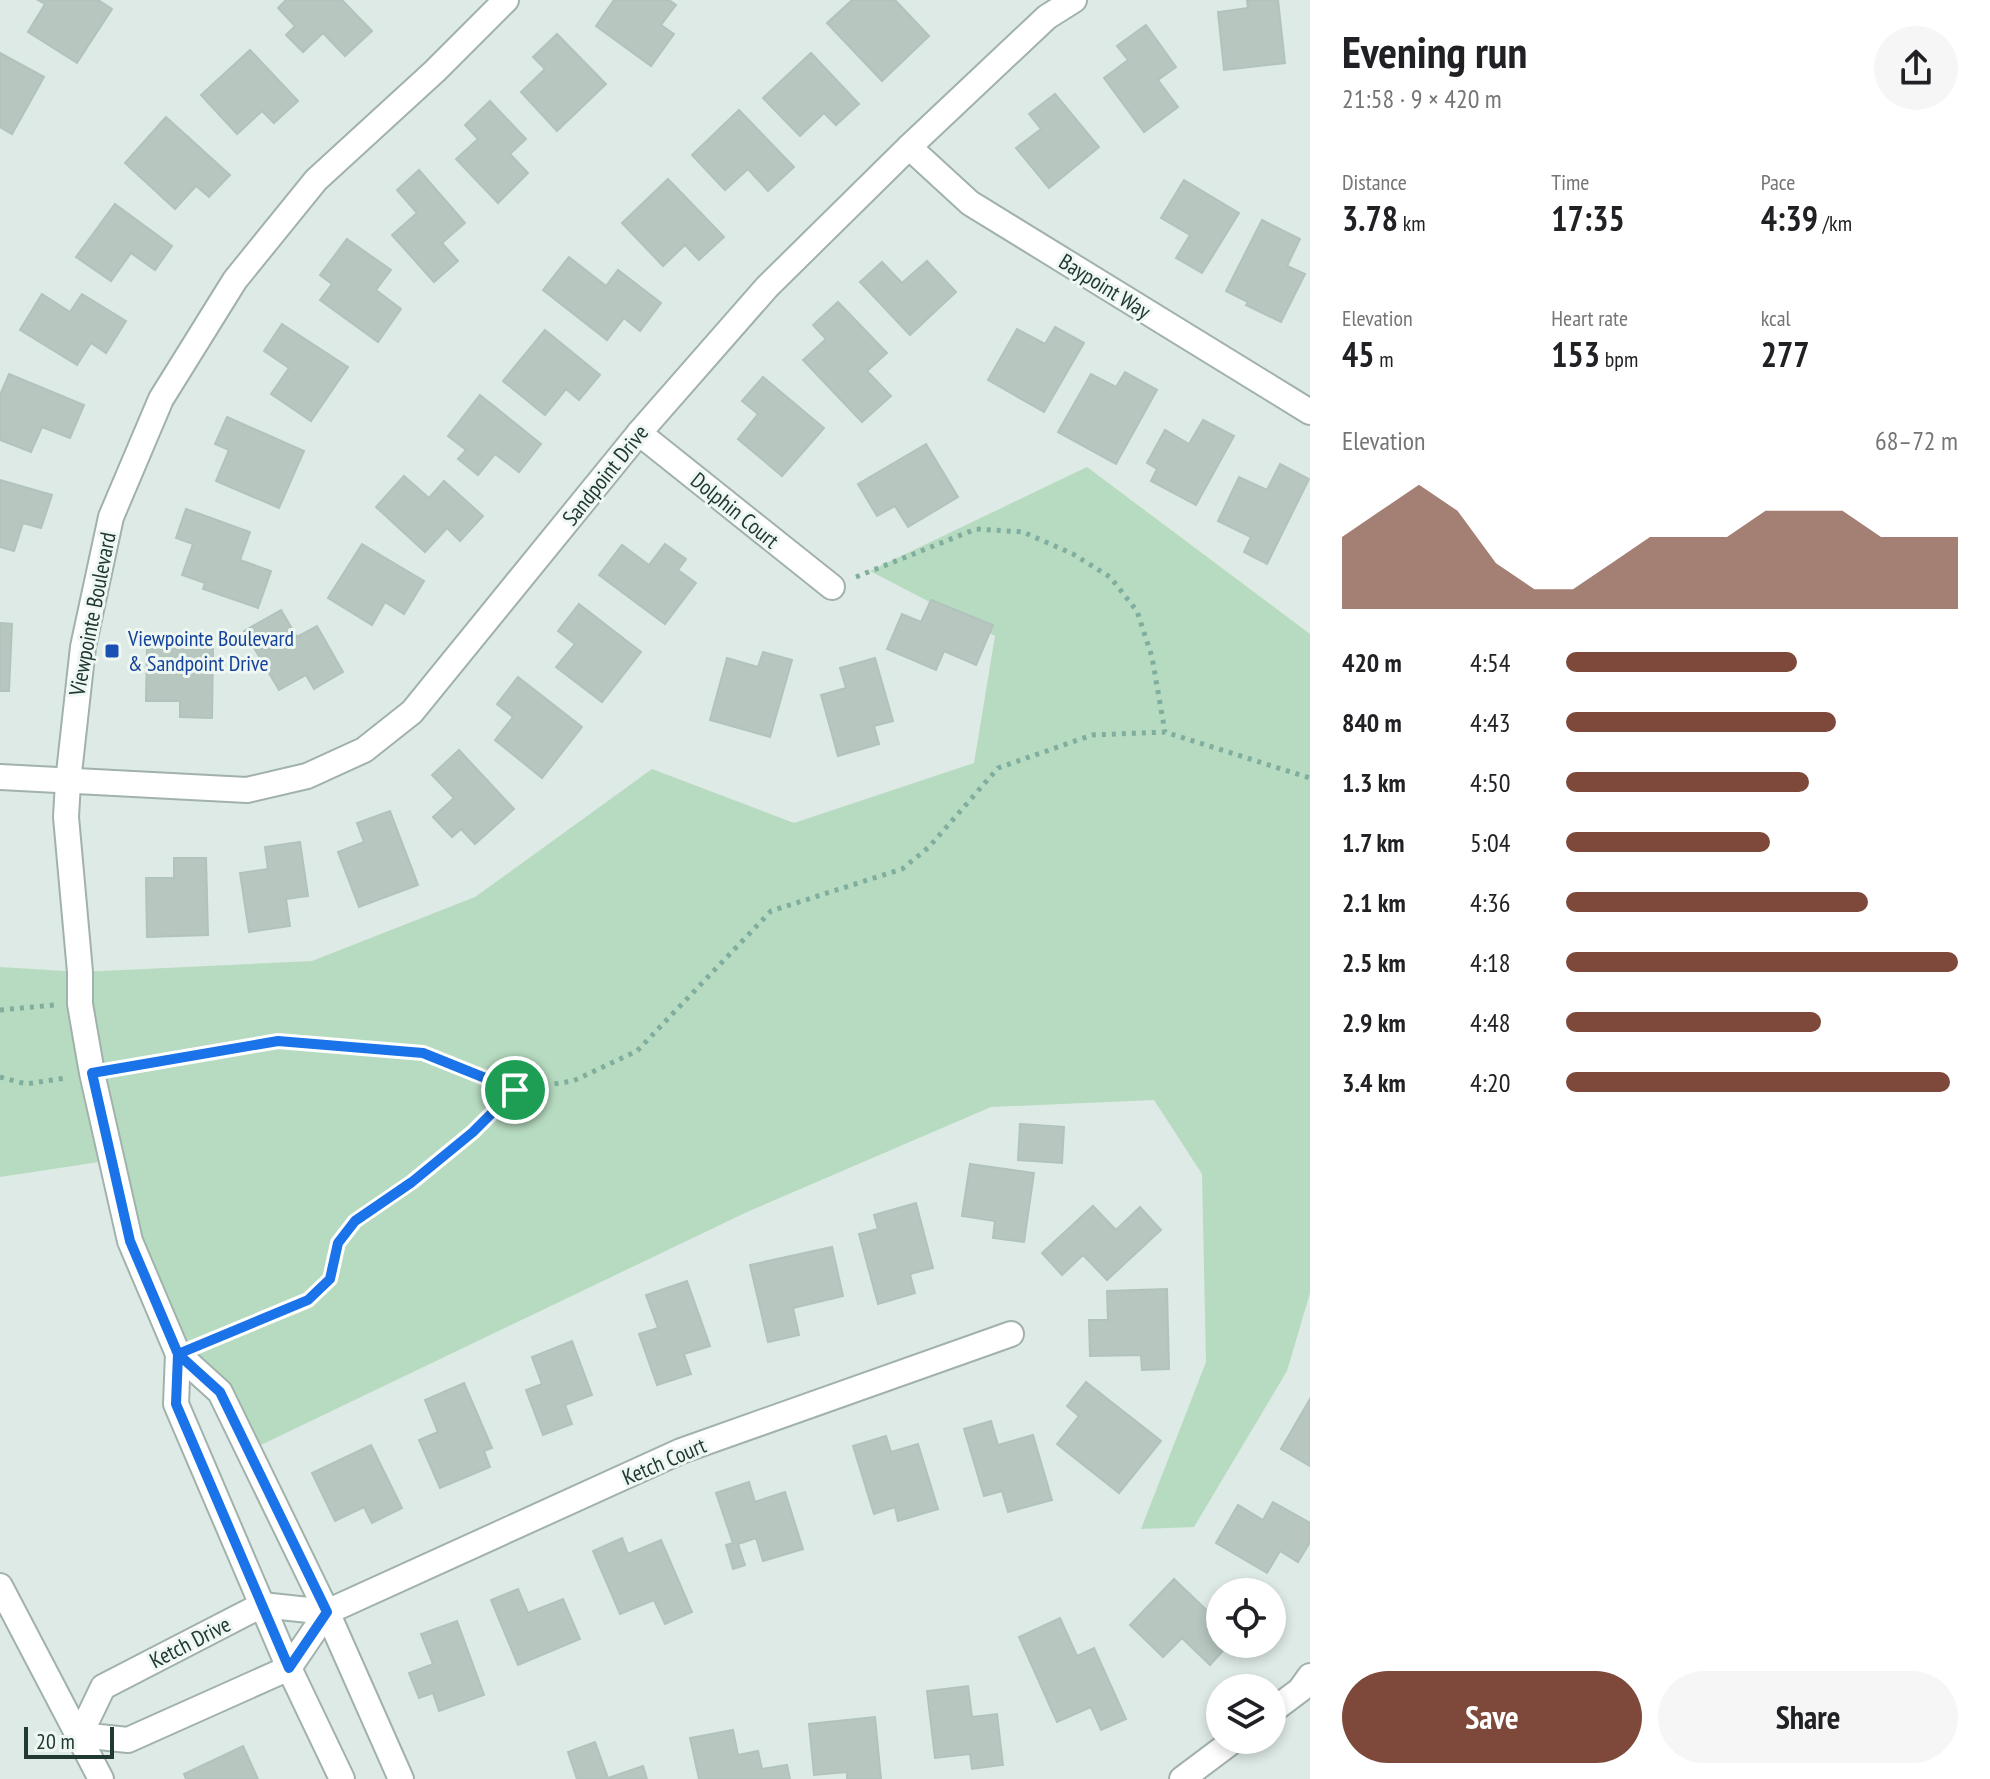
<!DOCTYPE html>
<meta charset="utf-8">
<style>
body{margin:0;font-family:"PT Sans Narrow",sans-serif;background:#f6f6f6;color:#202124;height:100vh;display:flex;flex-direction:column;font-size:30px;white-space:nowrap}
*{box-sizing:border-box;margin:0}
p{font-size:26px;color:#757577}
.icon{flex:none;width:44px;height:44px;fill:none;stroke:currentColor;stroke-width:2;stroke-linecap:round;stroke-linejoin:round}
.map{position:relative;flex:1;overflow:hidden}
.details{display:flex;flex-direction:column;background:#fff;width:680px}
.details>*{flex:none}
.tools{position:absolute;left:1206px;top:1578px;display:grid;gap:16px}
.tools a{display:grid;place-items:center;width:80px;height:80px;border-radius:50%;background:#fff;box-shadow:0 4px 12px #0003;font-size:40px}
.scale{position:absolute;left:24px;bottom:20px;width:90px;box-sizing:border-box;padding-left:8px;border:4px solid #203932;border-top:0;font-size:22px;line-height:28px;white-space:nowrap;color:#203932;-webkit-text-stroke:6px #eff7f2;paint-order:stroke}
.pin{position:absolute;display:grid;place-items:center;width:68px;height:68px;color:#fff;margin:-34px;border:4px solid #fff;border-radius:50%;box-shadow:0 2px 8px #0007}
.round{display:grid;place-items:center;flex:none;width:84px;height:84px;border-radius:42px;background:#f6f6f6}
.overview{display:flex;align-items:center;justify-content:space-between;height:136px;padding:0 32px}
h1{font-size:44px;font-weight:700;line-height:60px}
.stats{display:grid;grid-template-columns:repeat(3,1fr);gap:12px;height:136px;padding:8px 32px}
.stats div{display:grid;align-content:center}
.stats b{font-size:34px;font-weight:700}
.stats small{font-size:22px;font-weight:400}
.stats p{font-size:22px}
.chart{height:224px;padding:16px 32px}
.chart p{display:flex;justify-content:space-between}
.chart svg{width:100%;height:144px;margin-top:8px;fill:#7e493a;opacity:.7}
.action{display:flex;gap:16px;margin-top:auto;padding:16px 32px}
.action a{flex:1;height:92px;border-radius:48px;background:#7e493a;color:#fff;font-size:32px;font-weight:700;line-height:92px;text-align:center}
.action a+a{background:#f6f6f6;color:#202124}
ul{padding:0 32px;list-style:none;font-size:26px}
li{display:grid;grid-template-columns:128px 96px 1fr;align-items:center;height:60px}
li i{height:20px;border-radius:10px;background:#7e493a}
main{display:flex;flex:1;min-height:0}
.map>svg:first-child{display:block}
.green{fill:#b7dbc0}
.building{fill:#b7c7c0;stroke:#b1c3bc;stroke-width:2}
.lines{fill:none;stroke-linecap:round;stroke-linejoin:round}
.minor-casing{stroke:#a1b1ac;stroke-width:28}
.path{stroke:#7fad9e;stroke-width:5;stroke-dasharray:4 6;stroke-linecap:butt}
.minor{stroke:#fff;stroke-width:24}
.route-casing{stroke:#fff;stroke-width:16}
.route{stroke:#1a73e8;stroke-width:10}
.transit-dot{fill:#1a4fb4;stroke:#eff7f2;stroke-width:3}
.labels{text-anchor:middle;stroke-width:6;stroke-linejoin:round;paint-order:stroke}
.street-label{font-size:22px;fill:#203932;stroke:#eff7f2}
.transit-label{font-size:22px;fill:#164399;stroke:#eff7f2;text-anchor:start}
</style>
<main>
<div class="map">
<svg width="1310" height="1779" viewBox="0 0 1310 1779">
<rect width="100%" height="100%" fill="#deeae5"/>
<!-- green -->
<polygon class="green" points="1087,467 1310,634 1310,1293 1287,1371 1194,1527 1141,1529 1206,1362 1202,1174 1154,1100 991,1107 747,1212 248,1451 178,1354 112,1160 0,1177 0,967 80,972 312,961 475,897 652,769 794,823 974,763 995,636 870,571"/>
<!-- building -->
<g class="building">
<polygon points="38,0 98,0 112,9 77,63 28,32 45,4"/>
<polygon points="286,0 342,0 372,31 345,56 323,33 303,52 286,35 295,26 278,8"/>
<polygon points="614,0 669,0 676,5 661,25 674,34 651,66 596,26"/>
<polygon points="852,0 895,0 929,36 882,81 827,23"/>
<polygon points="1247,0 1278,0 1285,63 1224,70 1218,12 1248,8"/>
<polygon points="1146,25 1176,67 1158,80 1178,107 1144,132 1104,78 1128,60 1117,46"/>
<polygon points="557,34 606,84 557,131 521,92 545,69 533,57"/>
<polygon points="250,50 298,101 274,123 262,111 237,134 201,95"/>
<polygon points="0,53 44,77 12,134 0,127"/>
<polygon points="811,53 859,104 836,125 824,113 800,136 763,98"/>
<polygon points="1055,94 1099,147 1049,188 1016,148 1041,129 1029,114"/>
<polygon points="490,101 526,139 510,154 528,173 498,203 456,159 478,139 465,125"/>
<polygon points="739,110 794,167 768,191 748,169 725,190 692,155"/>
<polygon points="166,117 230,175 209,197 196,186 175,209 125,163"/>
<polygon points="419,170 465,223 442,243 458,261 434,282 392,235 417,213 397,190"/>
<polygon points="668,179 724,237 699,260 685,245 663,266 622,223"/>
<polygon points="1184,180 1239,213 1202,273 1176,258 1190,235 1161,218"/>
<polygon points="115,204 172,246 155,270 131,253 111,281 76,257"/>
<polygon points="1262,220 1300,239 1287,266 1305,274 1281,322 1246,305 1248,302 1226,291"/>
<polygon points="347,239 391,270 376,290 401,309 378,342 320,300 332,284 320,275"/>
<polygon points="569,257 606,286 618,270 661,303 640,331 624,318 607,340 543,290"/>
<polygon points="927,261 956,292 910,335 860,282 882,262 902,283"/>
<polygon points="42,294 70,312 82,294 126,321 106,353 91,343 77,365 20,330"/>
<polygon points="838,302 887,353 867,371 891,396 862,422 803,360 826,339 813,325"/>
<polygon points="282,324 348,367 311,421 271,394 289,368 264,351"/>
<polygon points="1055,327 1084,343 1044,412 988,380 1017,329 1045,344"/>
<polygon points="545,330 600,375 579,400 566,389 545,415 503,381"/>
<polygon points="1125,372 1157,390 1116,464 1058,432 1091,374 1116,387"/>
<polygon points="9,374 84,405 70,438 42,427 31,452 0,440 0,395"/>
<polygon points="763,377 824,428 782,476 738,439 758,414 742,401"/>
<polygon points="480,395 541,444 519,472 495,454 478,475 458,459 466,450 448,436"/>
<polygon points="227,417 304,451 279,508 216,481 229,450 215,444"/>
<polygon points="1203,420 1234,436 1196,505 1151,481 1157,469 1147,463 1165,430 1189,444"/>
<polygon points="926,444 958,497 908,527 895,506 877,516 858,484"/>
<polygon points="1280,464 1309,479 1267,564 1244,552 1251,537 1218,521 1239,477 1267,490"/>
<polygon points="404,476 429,498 444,481 483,516 460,541 447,528 425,552 376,507"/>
<polygon points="0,480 52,495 41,528 23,523 14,551 0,547"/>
<polygon points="186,509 250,532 240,560 271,571 258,608 203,589 205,583 182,575 193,544 176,538"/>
<polygon points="362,544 424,581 404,614 385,602 372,625 328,598"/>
<polygon points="665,544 686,559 678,570 696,583 665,624 599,575 622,545 649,565"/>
<polygon points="931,600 993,625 976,665 944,651 936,670 887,649 902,614 921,622"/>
<polygon points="579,604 641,652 602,702 556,667 575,644 558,631"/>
<polygon points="281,610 297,637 317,626 343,672 314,689 306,675 279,690 244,631"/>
<polygon points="0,623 12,624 9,691 0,691"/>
<polygon points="147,648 213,649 212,718 180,717 180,701 146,701"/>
<polygon points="763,652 792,660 770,737 710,720 727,658 758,667"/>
<polygon points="875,658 893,721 874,726 879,744 838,756 821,695 846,688 840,668"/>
<polygon points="518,677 582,727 542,778 495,740 513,717 497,704"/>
<polygon points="459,750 514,809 475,844 461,829 452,837 433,817 454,798 432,775"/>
<polygon points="390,811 418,885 359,907 338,852 364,842 357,823"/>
<polygon points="300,842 308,896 286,899 290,926 249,932 240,873 268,869 265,847"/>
<polygon points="174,858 206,858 208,935 147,937 146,878 174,878"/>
<polygon points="1020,1124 1064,1127 1062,1163 1018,1160"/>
<polygon points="970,1164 1034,1173 1024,1242 993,1238 995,1221 962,1216"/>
<polygon points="916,1203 933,1268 910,1274 915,1293 878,1304 859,1234 878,1229 874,1215"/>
<polygon points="1093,1206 1116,1230 1140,1207 1161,1230 1107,1280 1083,1255 1062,1275 1042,1253"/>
<polygon points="832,1247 843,1296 793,1308 799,1335 768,1342 750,1265"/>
<polygon points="687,1281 710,1346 684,1354 691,1374 657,1385 639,1334 658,1328 646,1295"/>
<polygon points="1167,1289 1169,1369 1142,1370 1141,1355 1090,1356 1089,1320 1108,1320 1107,1291"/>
<polygon points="572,1341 592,1395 565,1405 572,1424 543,1435 526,1390 542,1384 532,1357"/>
<polygon points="1086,1382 1161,1441 1119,1493 1057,1444 1079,1416 1067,1406"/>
<polygon points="464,1383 492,1448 484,1451 490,1467 440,1488 419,1440 438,1432 425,1400"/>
<polygon points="1310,1399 1310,1466 1281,1449"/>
<polygon points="991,1421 998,1445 1033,1435 1052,1500 1008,1512 1002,1491 984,1496 964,1429"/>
<polygon points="886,1436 891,1452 918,1444 938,1509 898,1521 895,1507 874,1514 853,1446"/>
<polygon points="371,1445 402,1508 372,1523 364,1507 335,1521 312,1473"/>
<polygon points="749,1482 755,1502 785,1492 803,1549 763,1561 756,1538 738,1544 745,1565 733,1569 726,1545 733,1543 716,1493"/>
<polygon points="1273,1502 1310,1523 1310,1542 1298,1562 1280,1551 1267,1573 1216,1543 1238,1505 1263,1520"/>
<polygon points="622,1538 628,1554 661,1540 692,1612 665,1624 654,1600 620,1614 593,1551"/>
<polygon points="1174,1579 1220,1623 1220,1644 1229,1644 1210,1665 1182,1638 1163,1657 1130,1625"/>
<polygon points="518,1589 528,1613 563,1599 580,1639 518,1665 491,1600"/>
<polygon points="1060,1618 1077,1656 1094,1648 1126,1719 1101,1730 1091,1707 1057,1722 1019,1637"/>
<polygon points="457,1621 484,1695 439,1711 433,1693 419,1698 409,1673 433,1664 421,1634"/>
<polygon points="968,1686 972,1717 997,1714 1003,1765 972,1769 970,1754 935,1758 927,1691"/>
<polygon points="875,1717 881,1779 847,1779 847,1772 814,1775 809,1724"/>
<polygon points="733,1730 738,1755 758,1751 762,1769 787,1765 790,1779 699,1779 690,1738"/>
<polygon points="595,1742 608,1778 643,1766 647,1779 577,1779 568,1752"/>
<polygon points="243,1746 258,1779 186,1779 184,1774"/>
</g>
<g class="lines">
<!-- minor casing -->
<g class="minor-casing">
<g id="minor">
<polyline points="909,147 970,203 1310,412"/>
<polyline points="639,433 832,587"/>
<polyline points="0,777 247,790 307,776 364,750 412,712 639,433 767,287 909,147 1047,17 1074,0"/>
<polyline points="178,1354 176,1404 289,1668 342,1779"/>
<polyline points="0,1586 101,1779"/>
<polygon points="262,1605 327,1612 289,1668 128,1740 80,1735 103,1687"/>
<polyline points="327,1612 681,1451 1011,1334"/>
<polyline points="1272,1711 1300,1690 1310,1676"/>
<polyline points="401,1779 327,1612 220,1392 178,1354 130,1241 92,1073 80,1004 80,972 66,817 68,782 83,647 111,517 161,399 235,280 316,180 435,71 506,0"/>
<polyline points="1182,1779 1234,1740"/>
</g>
</g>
<!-- path -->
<g class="path">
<polyline points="856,577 976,529 1023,532 1073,554 1110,577 1137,611 1152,657 1165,732"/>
<polyline points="0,1010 55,1005"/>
<polyline points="115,1069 278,1041 423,1053 515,1090 573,1081 637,1051 771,911 902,869 929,847 998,768 1092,735 1165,732 1310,778"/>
<polyline points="0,1077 26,1084 66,1078"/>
<polyline points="204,1343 308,1300 330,1279 338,1243 355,1221 412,1182 473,1132 515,1090"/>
</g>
<!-- minor -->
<use href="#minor" class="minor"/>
</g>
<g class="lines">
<!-- route casing -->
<g class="route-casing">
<polyline id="route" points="515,1090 473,1132 412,1182 355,1221 338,1243 330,1279 308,1300 178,1354 176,1404 289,1668 327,1612 220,1392 178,1354 130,1241 92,1073 278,1041 423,1053 515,1090"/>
</g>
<!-- route -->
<use href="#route" class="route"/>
</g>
<!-- markers -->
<rect class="transit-dot" x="104" y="643" width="16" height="16" rx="4"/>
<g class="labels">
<!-- street labels -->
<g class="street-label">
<text transform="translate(1105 286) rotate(32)" y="8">Baypoint Way</text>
<text transform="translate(605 475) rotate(-51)" y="8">Sandpoint Drive</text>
<text transform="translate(735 510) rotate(39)" y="8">Dolphin Court</text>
<text transform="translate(92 614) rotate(-79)" y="8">Viewpointe Boulevard</text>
<text transform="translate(664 1461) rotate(-23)" y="8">Ketch Court</text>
<text transform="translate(190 1642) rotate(-27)" y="8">Ketch Drive</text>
</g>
<!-- transit labels -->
<g class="transit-label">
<text x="128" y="646">Viewpointe Boulevard<tspan x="128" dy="25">&amp; Sandpoint Drive</tspan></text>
</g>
</g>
</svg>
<div class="tools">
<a><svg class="icon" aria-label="locate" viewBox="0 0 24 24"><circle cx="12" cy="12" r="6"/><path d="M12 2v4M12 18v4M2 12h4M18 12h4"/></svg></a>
<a><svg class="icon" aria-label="layers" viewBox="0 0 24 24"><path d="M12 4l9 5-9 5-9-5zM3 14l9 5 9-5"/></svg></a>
</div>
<div class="scale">20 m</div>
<div class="pin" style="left:515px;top:1090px;background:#1e9e55"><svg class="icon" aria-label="arrive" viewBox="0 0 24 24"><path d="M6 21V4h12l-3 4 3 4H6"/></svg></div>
</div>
<section class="details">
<div class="overview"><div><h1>Evening run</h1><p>21:58 · 9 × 420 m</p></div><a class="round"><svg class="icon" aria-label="share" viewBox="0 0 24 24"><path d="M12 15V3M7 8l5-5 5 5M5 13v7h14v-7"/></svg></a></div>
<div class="stats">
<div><p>Distance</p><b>3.78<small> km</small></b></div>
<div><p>Time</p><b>17:35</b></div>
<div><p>Pace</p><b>4:39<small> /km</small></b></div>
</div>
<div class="stats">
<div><p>Elevation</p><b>45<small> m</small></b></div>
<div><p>Heart rate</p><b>153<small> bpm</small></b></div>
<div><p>kcal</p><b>277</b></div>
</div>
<div class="chart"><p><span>Elevation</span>68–72 m</p>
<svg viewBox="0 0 160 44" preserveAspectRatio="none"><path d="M0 44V22L10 14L20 6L30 14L40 30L50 38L60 38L70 30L80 22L90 22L100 22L110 14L120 14L130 14L140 22L150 22L160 22V44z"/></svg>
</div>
<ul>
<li><b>420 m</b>4:54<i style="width:59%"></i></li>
<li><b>840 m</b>4:43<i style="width:69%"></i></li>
<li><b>1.3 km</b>4:50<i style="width:62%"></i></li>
<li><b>1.7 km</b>5:04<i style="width:52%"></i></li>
<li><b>2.1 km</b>4:36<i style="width:77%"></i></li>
<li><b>2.5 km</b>4:18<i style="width:100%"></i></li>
<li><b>2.9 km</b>4:48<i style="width:65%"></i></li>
<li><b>3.4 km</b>4:20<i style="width:98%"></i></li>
</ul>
<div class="action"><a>Save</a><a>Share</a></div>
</section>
</main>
